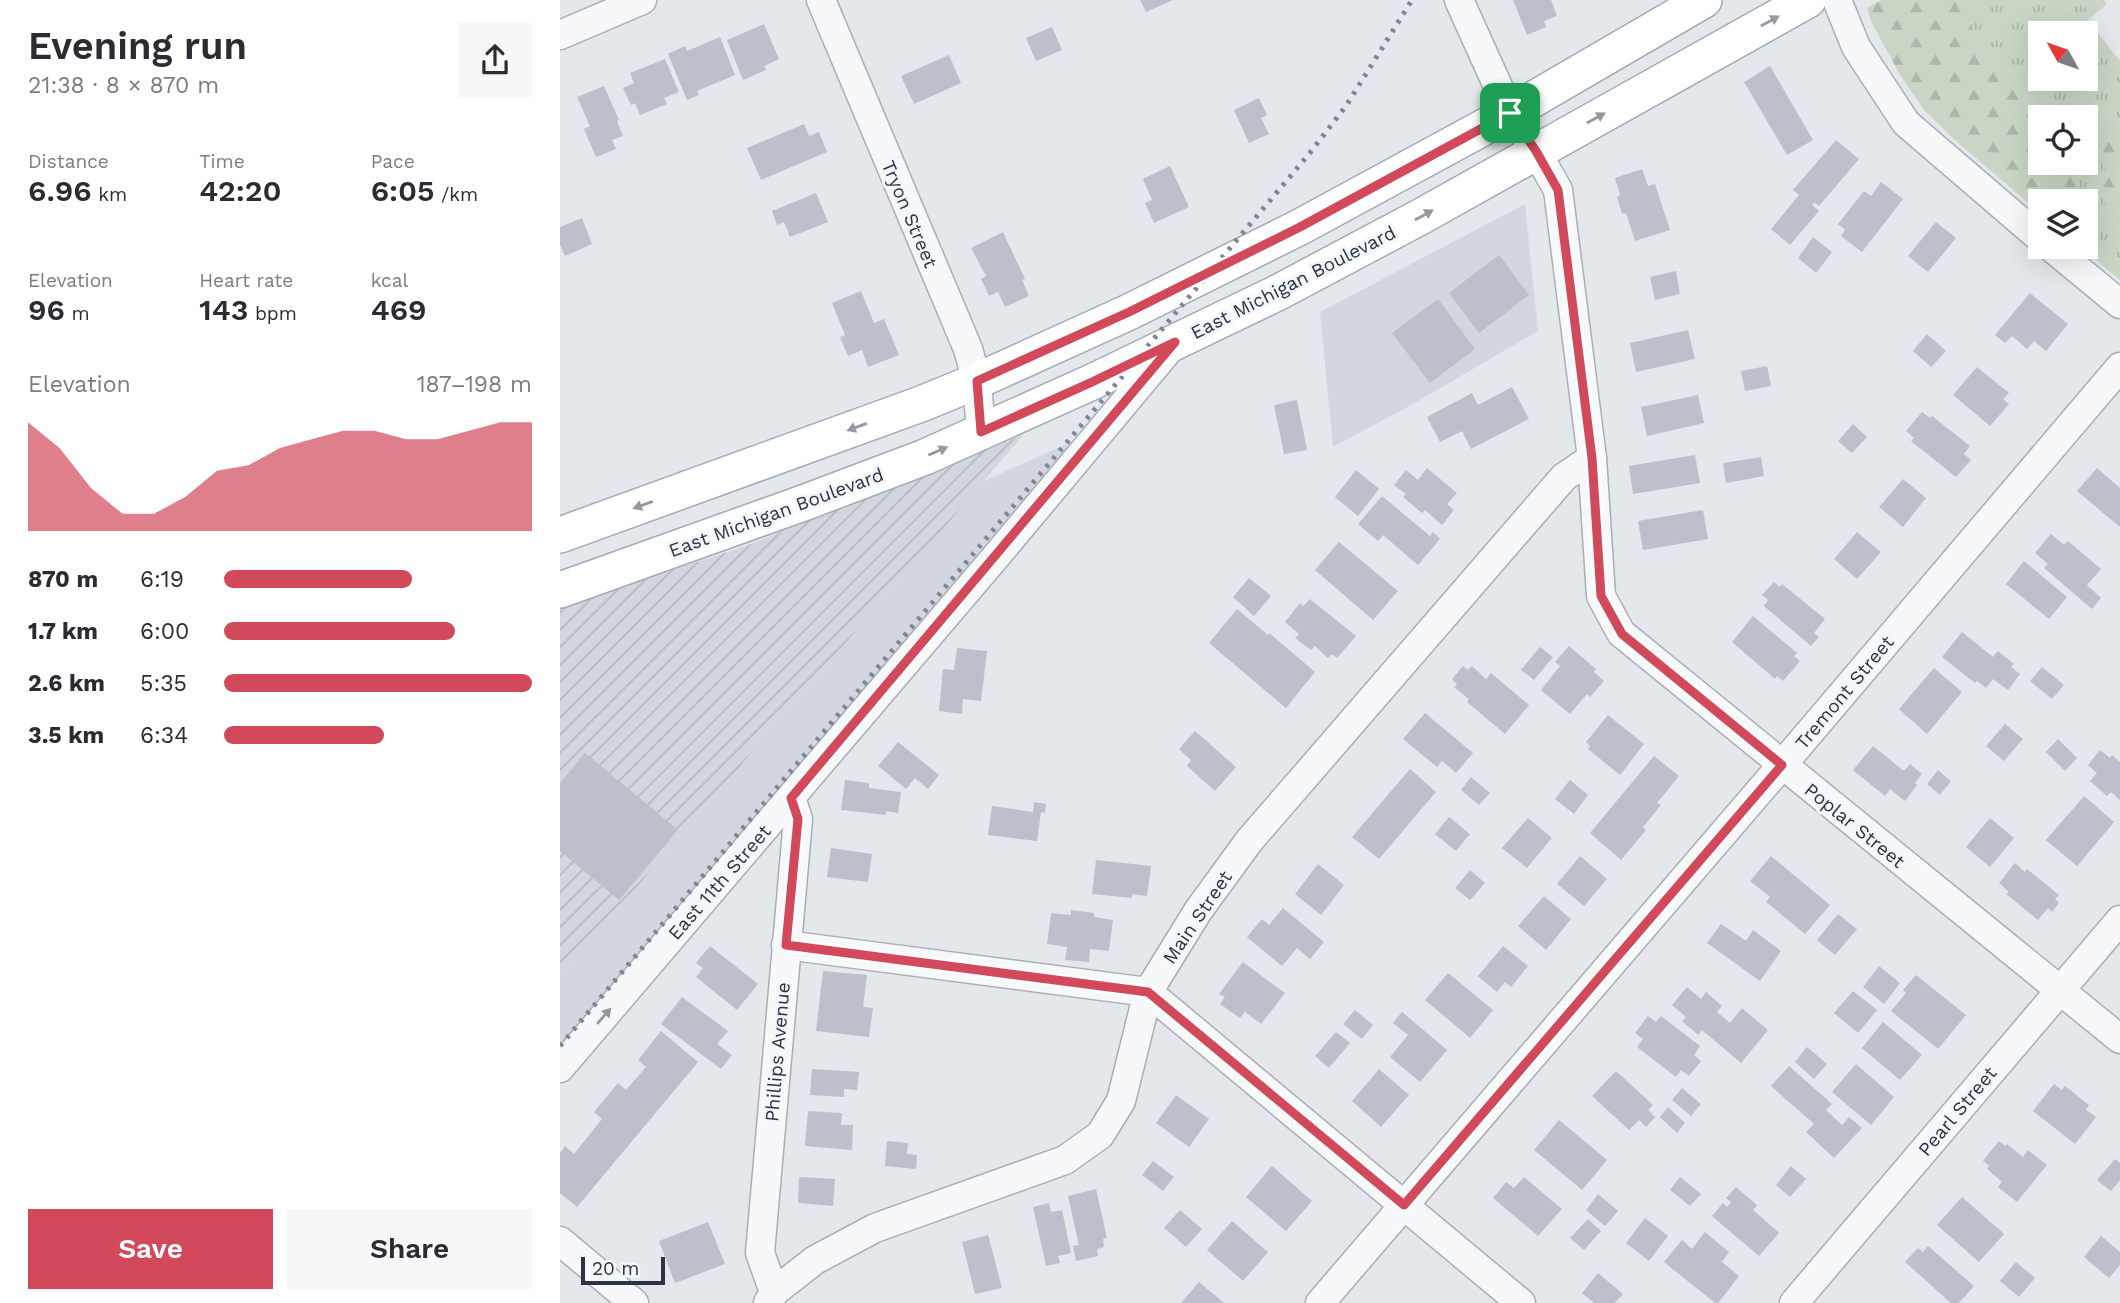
<!DOCTYPE html>
<meta charset="utf-8">
<style>
body{margin:0;font-family:"Work Sans",sans-serif;background:#f7f7f7;color:#2b2b33;height:100vh;display:flex;flex-direction:column;font-size:26px;white-space:nowrap}
*{box-sizing:border-box;margin:0}
p{font-size:23px;color:#7c7c81}
.icon{flex:none;width:38px;height:38px;fill:none;stroke:currentColor;stroke-width:2;stroke-linecap:round;stroke-linejoin:round}
.map{position:relative;flex:1;overflow:hidden}
.drawer{display:flex;flex-direction:column;background:#fff;width:560px}
.drawer>*{flex:none}
.needle{width:46px;rotate:310deg}
.tools{position:absolute;left:1468px;top:21px;display:grid;gap:14px}
.tools a{display:grid;place-items:center;width:70px;height:70px;border-radius:0px;background:#fff;box-shadow:0 7px 28px #0002;font-size:35px}
.scale{position:absolute;left:21px;bottom:18px;width:84px;box-sizing:border-box;padding-left:7px;border:4px solid #2b3445;border-top:0;font-size:19px;line-height:24px;white-space:nowrap;color:#2b3445;-webkit-text-stroke:5px #f4f6f9;paint-order:stroke}
.pin{position:absolute;display:grid;place-items:center;width:60px;height:60px;color:#fff;margin:-30px;border-radius:14px;box-shadow:0 4px 10px #0006}
.round{display:grid;place-items:center;flex:none;width:74px;height:74px;border-radius:0px;background:#f7f7f7}
.overview{display:flex;align-items:center;justify-content:space-between;height:119px;padding:0 28px}
h1{font-size:38px;font-weight:600;line-height:52px}
.metrics{display:grid;grid-template-columns:repeat(3,1fr);gap:10px;height:119px;padding:7px 28px}
.metrics div{display:grid;align-content:center}
.metrics b{font-size:30px;font-weight:600}
.metrics small{font-size:19px;font-weight:400}
.metrics p{font-size:19px}
.chart{height:196px;padding:14px 28px}
.chart p{display:flex;justify-content:space-between}
.chart svg{width:100%;height:126px;margin-top:7px;fill:#d1495b;opacity:.7}
.primary-button{display:flex;gap:14px;margin-top:auto;padding:14px 28px}
.primary-button a{flex:1;height:80px;border-radius:0px;background:#d1495b;color:#fff;font-size:28px;font-weight:600;line-height:80px;text-align:center}
.primary-button a+a{background:#f7f7f7;color:#2b2b33}
ul{padding:0 28px;list-style:none;font-size:23px}
li{display:grid;grid-template-columns:112px 84px 1fr;align-items:center;height:52px}
li i{height:18px;border-radius:9px;background:#d1495b}
main{display:flex;flex:1;min-height:0}
.map>svg:first-child{display:block}
.built{fill:#d2d6de}
.industrial{fill:url(#industrial-furrows)}
.grass{fill:url(#grass-tufts);fill-rule:evenodd}
.forest{fill:url(#forest-firs)}
.building{fill:#bbc0ca}
.lines{fill:none;stroke-linecap:round;stroke-linejoin:round}
.minor-casing{stroke:#a9aeb7;stroke-width:31}
.major-casing{stroke:#a3abb8;stroke-width:38}
.minor{stroke:#f7f8fa;stroke-width:28}
.major{stroke:#fff;stroke-width:35}
.rail{stroke:#7d8696;stroke-width:5;stroke-dasharray:3.5 7;stroke-linecap:butt}
.oneway{fill:#959aa2}
.oneway2{fill:#9196a0}
.route-casing{stroke:#fff;stroke-width:14}
.route{stroke:#d1495b;stroke-width:9}
.labels{text-anchor:middle;stroke-width:6;stroke-linejoin:round;paint-order:stroke}
.street-label{font-size:19px;fill:#2b3445;stroke:#f4f6f9}
</style>
<main>
<section class="drawer">
<div class="overview"><div><h1>Evening run</h1><p>21:38 · 8 × 870 m</p></div><a class="round"><svg class="icon" aria-label="share" viewBox="0 0 24 24"><path d="M12 15V3M7 8l5-5 5 5M5 13v7h14v-7"/></svg></a></div>
<div class="metrics">
<div><p>Distance</p><b>6.96<small> km</small></b></div>
<div><p>Time</p><b>42:20</b></div>
<div><p>Pace</p><b>6:05<small> /km</small></b></div>
</div>
<div class="metrics">
<div><p>Elevation</p><b>96<small> m</small></b></div>
<div><p>Heart rate</p><b>143<small> bpm</small></b></div>
<div><p>kcal</p><b>469</b></div>
</div>
<div class="chart"><p><span>Elevation</span>187–198 m</p>
<svg viewBox="0 0 160 44" preserveAspectRatio="none"><path d="M0 44V6L10 15L20 29L30 38L40 38L50 32L60 23L70 21L80 15L90 12L100 9L110 9L120 12L130 12L140 9L150 6L160 6V44z"/></svg>
</div>
<ul>
<li><b>870 m</b>6:19<i style="width:61%"></i></li>
<li><b>1.7 km</b>6:00<i style="width:75%"></i></li>
<li><b>2.6 km</b>5:35<i style="width:100%"></i></li>
<li><b>3.5 km</b>6:34<i style="width:52%"></i></li>
</ul>
<div class="primary-button"><a>Save</a><a>Share</a></div>
</section>
<div class="map">
<svg width="1560" height="1303" viewBox="0 0 1560 1303">
<defs>
<pattern id="industrial-furrows" width="10" height="10" patternUnits="userSpaceOnUse" patternTransform="scale(1.75)"><rect width="10" height="10" fill="#d2d6de"/><path d="M-1 1l2-2M0 10L10 0M9 11l2-2" fill="none" stroke="#b4b8c0"/></pattern>
<pattern id="grass-tufts" width="24" height="20" patternUnits="userSpaceOnUse" patternTransform="scale(1.75)"><rect width="24" height="20" fill="#c9d6c5"/><path d="M3 7l-1-3M5 7V3M7 7l1-3M15 17l-1-3M17 17v-4M19 17l1-3" fill="none" stroke="#adb8ab"/></pattern>
<pattern id="forest-firs" width="22" height="20" patternUnits="userSpaceOnUse" patternTransform="scale(1.75)"><rect width="22" height="20" fill="#c9d6c5"/><path d="M5 1l3.5 6h-7zM16 11l3.5 6h-7z" fill="#adb8ab"/></pattern>
</defs>
<rect width="100%" height="100%" fill="#e4e7ec"/>
<!-- built -->
<g class="built">
<polygon points="965,204 978,331 853,404 773,447 760,312"/>
<polygon points="529,434 0,1063 0,977 424,481"/>
</g>
<!-- industrial -->
<polygon class="industrial" points="463,435 424,481 0,977 0,608 191,544 348,478"/>
<!-- grass -->
<path class="grass" d="M1411,0H1544L1547,4L1528,20L1560,61V119L1545,121L1535,131V149L1548,173L1542,197L1559,218L1554,233L1560,246V280L1520,247H1526V201H1511L1519,183L1518,163H1526V117H1480V122L1456,75L1420,45L1411,28ZM1480,33H1526V79H1480Z"/>
<!-- forest -->
<g class="forest">
<polygon points="1321,0 1411,0 1411,28 1420,44 1456,75 1480,122 1480,163 1518,163 1519,183 1511,201 1480,201 1480,213 1396,141 1364,110 1340,75 1311,21 1307,8"/>
<polygon points="1558,119 1560,119 1560,246 1554,234 1558,218 1541,197 1548,173 1535,149 1535,131 1545,121"/>
</g>
<!-- building -->
<g class="building">
<polygon points="580,0 613,0 586,12"/>
<polygon points="953,0 991,0 997,16 984,21 986,27 967,35"/>
<polygon points="204,24 219,59 204,66 206,70 183,80 167,40"/>
<polygon points="492,27 502,50 476,61 466,38"/>
<polygon points="160,37 175,75 137,91 139,95 127,100 108,54 125,46 127,51"/>
<polygon points="389,55 401,83 354,104 341,76"/>
<polygon points="105,59 119,92 104,98 107,104 80,115 75,103 71,105 63,88 74,83 70,73"/>
<polygon points="1210,66 1253,140 1227,155 1184,82"/>
<polygon points="44,86 59,120 57,121 63,136 52,140 56,149 36,157 24,129 30,126 17,97"/>
<polygon points="699,98 707,115 701,118 709,134 689,143 674,110"/>
<polygon points="244,124 249,136 259,132 267,152 201,180 187,148"/>
<polygon points="1276,140 1299,159 1259,206 1254,202 1252,205 1259,211 1230,245 1211,229 1239,195 1233,190"/>
<polygon points="610,166 629,207 594,223 585,203 592,200 583,179"/>
<polygon points="1082,169 1088,186 1095,184 1110,230 1075,241 1066,213 1062,214 1057,197 1060,195 1055,178"/>
<polygon points="1321,182 1343,199 1302,252 1281,236 1285,230 1278,224 1304,191 1311,196"/>
<polygon points="256,193 268,222 230,237 224,222 217,225 212,211"/>
<polygon points="22,218 32,244 5,256 0,245 0,227"/>
<polygon points="1376,222 1396,238 1368,272 1348,256"/>
<polygon points="443,232 465,279 462,280 469,296 445,307 438,292 429,296 421,279 426,276 411,248"/>
<polygon points="1253,237 1272,252 1256,273 1238,258"/>
<polygon points="939,255 969,295 919,333 889,293"/>
<polygon points="1116,271 1120,294 1095,300 1090,277"/>
<polygon points="301,291 314,323 324,319 339,355 308,367 302,350 288,356 280,337 285,335 272,303"/>
<polygon points="1470,293 1508,324 1486,351 1474,341 1467,349 1452,336 1445,343 1435,335"/>
<polygon points="878,299 915,349 870,383 832,333"/>
<polygon points="1128,330 1135,359 1076,372 1070,343"/>
<polygon points="1367,334 1386,351 1371,367 1353,351"/>
<polygon points="1207,366 1211,386 1185,391 1181,371"/>
<polygon points="1417,367 1449,393 1443,399 1449,404 1430,426 1393,395"/>
<polygon points="952,387 969,419 911,449 902,431 880,442 867,417 912,393 918,405"/>
<polygon points="1138,395 1144,423 1087,436 1081,407"/>
<polygon points="737,400 747,450 724,454 714,405"/>
<polygon points="1362,412 1370,418 1372,416 1410,446 1404,454 1411,460 1396,477 1351,441 1354,438 1346,431"/>
<polygon points="1293,424 1307,437 1292,453 1278,441"/>
<polygon points="1135,455 1140,483 1073,494 1069,466"/>
<polygon points="1201,457 1204,476 1166,483 1163,463"/>
<polygon points="867,468 897,493 887,504 894,510 882,525 865,510 862,513 843,497 846,494 834,485 846,470 858,480"/>
<polygon points="1537,468 1560,488 1560,527 1517,491"/>
<polygon points="796,470 819,489 798,516 775,497"/>
<polygon points="1343,479 1366,498 1343,527 1319,507"/>
<polygon points="822,496 870,536 873,532 880,539 858,565 823,535 818,541 798,524"/>
<polygon points="1143,510 1148,539 1083,550 1078,521"/>
<polygon points="1297,532 1321,552 1297,579 1274,559"/>
<polygon points="1491,534 1504,545 1508,541 1541,569 1527,585 1541,598 1532,609 1484,568 1488,564 1475,553"/>
<polygon points="779,542 838,591 813,620 755,570"/>
<polygon points="1464,561 1507,597 1489,619 1446,584"/>
<polygon points="689,578 711,596 694,616 673,597"/>
<polygon points="1214,582 1220,587 1222,584 1265,619 1254,633 1259,637 1251,646 1204,606 1208,600 1202,595"/>
<polygon points="750,599 796,636 777,658 772,654 768,658 755,646 751,650 735,638 739,634 725,622 740,603 743,606"/>
<polygon points="677,609 708,635 709,633 755,672 726,708 649,643"/>
<polygon points="1193,616 1237,653 1234,656 1240,661 1223,681 1217,676 1215,679 1172,642"/>
<polygon points="1402,632 1433,657 1438,651 1454,664 1451,667 1460,674 1448,690 1433,679 1426,688 1417,681 1415,683 1382,657"/>
<polygon points="1009,646 1036,669 1034,672 1044,681 1030,697 1027,694 1010,714 981,690 1000,666 995,662"/>
<polygon points="980,647 993,657 974,680 961,670"/>
<polygon points="397,648 427,651 421,701 403,699 402,714 379,711 383,669 394,670"/>
<polygon points="903,666 908,670 912,666 926,679 931,673 969,705 945,734 907,702 909,699 894,687 897,684 892,679"/>
<polygon points="1482,667 1504,685 1492,699 1470,681"/>
<polygon points="1374,668 1402,692 1367,734 1339,709"/>
<polygon points="865,713 913,753 896,773 882,761 877,767 843,739"/>
<polygon points="1048,715 1084,744 1060,775 1028,749 1030,746 1026,742"/>
<polygon points="1445,724 1463,739 1444,761 1426,746"/>
<polygon points="635,731 676,767 655,791 627,766 631,760 619,749"/>
<polygon points="1498,739 1517,758 1505,771 1486,752"/>
<polygon points="338,742 379,775 368,789 355,778 346,789 318,766"/>
<polygon points="1313,746 1344,771 1350,764 1362,774 1355,783 1357,785 1345,801 1330,789 1325,796 1293,770"/>
<polygon points="1540,750 1550,758 1552,755 1560,762 1560,800 1551,792 1547,796 1530,781 1537,773 1528,765"/>
<polygon points="25,753 118,830 59,900 0,851 0,783"/>
<polygon points="1094,756 1119,776 1097,803 1101,805 1083,827 1086,830 1061,860 1030,833"/>
<polygon points="850,769 876,792 819,859 792,837"/>
<polygon points="1378,770 1391,781 1380,795 1367,784"/>
<polygon points="911,777 930,793 919,805 901,790"/>
<polygon points="285,780 309,783 309,788 341,792 338,813 326,811 326,815 281,810"/>
<polygon points="1010,780 1028,795 1014,814 995,799"/>
<polygon points="1524,796 1554,822 1517,866 1486,840"/>
<polygon points="474,802 486,804 485,813 481,812 477,841 428,835 432,806 473,812"/>
<polygon points="889,817 910,834 896,851 875,834"/>
<polygon points="968,818 992,838 967,868 942,848"/>
<polygon points="1430,818 1454,838 1430,867 1406,847"/>
<polygon points="271,848 312,854 308,882 267,877"/>
<polygon points="1020,856 1047,879 1024,906 997,884"/>
<polygon points="1211,856 1270,905 1245,934 1206,902 1210,897 1190,881"/>
<polygon points="536,860 591,866 587,896 572,894 572,898 532,894"/>
<polygon points="1455,863 1465,872 1467,869 1499,895 1495,899 1499,903 1492,912 1488,908 1478,920 1446,894 1449,892 1439,883"/>
<polygon points="758,864 784,885 761,915 735,894"/>
<polygon points="910,870 925,883 910,900 895,888"/>
<polygon points="984,896 1011,919 986,950 958,926"/>
<polygon points="723,908 764,942 750,959 737,948 722,966 687,937 702,919 709,925"/>
<polygon points="511,910 534,913 534,917 553,920 549,951 530,949 529,962 505,960 507,947 487,944 491,913 511,915"/>
<polygon points="1278,914 1297,929 1275,955 1257,940"/>
<polygon points="1161,924 1186,941 1193,930 1221,951 1200,981 1147,943"/>
<polygon points="150,946 198,984 177,1010 136,977 143,968 136,963"/>
<polygon points="943,946 968,966 951,987 945,982 937,992 918,976"/>
<polygon points="683,962 725,993 701,1024 685,1012 680,1018 660,1004 665,997 659,994"/>
<polygon points="1319,966 1340,983 1324,1004 1303,987"/>
<polygon points="263,971 307,975 303,1007 313,1008 309,1037 256,1031"/>
<polygon points="888,973 933,1010 910,1038 865,1000"/>
<polygon points="1356,975 1406,1015 1378,1049 1331,1011 1346,993 1343,990"/>
<polygon points="1127,987 1141,999 1146,992 1162,1006 1157,1012 1170,1023 1182,1008 1208,1030 1181,1063 1142,1030 1138,1035 1122,1021 1126,1017 1112,1005"/>
<polygon points="1293,991 1317,1010 1298,1033 1274,1013"/>
<polygon points="122,997 168,1031 157,1044 172,1055 161,1069 101,1024"/>
<polygon points="795,1010 813,1025 802,1039 783,1024"/>
<polygon points="842,1012 887,1050 860,1082 830,1057 848,1035 833,1023"/>
<polygon points="1088,1016 1096,1022 1101,1016 1140,1046 1134,1055 1141,1061 1129,1076 1121,1070 1116,1077 1077,1047 1083,1039 1075,1033"/>
<polygon points="1323,1022 1362,1055 1340,1080 1302,1048"/>
<polygon points="101,1031 138,1062 17,1207 0,1193 0,1153 5,1146 14,1154 42,1119 34,1112 58,1083 66,1090 86,1067 78,1060"/>
<polygon points="776,1032 790,1043 769,1068 755,1056"/>
<polygon points="1247,1047 1267,1064 1254,1079 1235,1062"/>
<polygon points="1296,1064 1334,1097 1311,1125 1272,1092"/>
<polygon points="1229,1066 1272,1104 1266,1110 1282,1125 1289,1117 1302,1128 1274,1158 1246,1132 1254,1124 1211,1086"/>
<polygon points="252,1069 299,1072 297,1090 284,1089 284,1097 250,1095"/>
<polygon points="819,1069 849,1095 821,1127 792,1101"/>
<polygon points="1056,1071 1093,1105 1088,1110 1095,1117 1086,1127 1079,1120 1069,1130 1032,1096"/>
<polygon points="1494,1084 1502,1090 1505,1086 1529,1105 1526,1110 1536,1117 1515,1144 1473,1111"/>
<polygon points="1122,1088 1141,1104 1131,1116 1112,1100"/>
<polygon points="616,1095 649,1119 629,1147 596,1123"/>
<polygon points="1108,1107 1125,1123 1117,1133 1100,1117"/>
<polygon points="248,1111 282,1113 281,1125 293,1125 292,1150 245,1146"/>
<polygon points="999,1120 1047,1160 1022,1190 974,1150"/>
<polygon points="327,1141 348,1143 347,1154 357,1155 356,1169 325,1166"/>
<polygon points="1439,1141 1445,1146 1447,1144 1463,1157 1468,1150 1487,1165 1457,1202 1438,1187 1442,1182 1427,1169 1429,1166 1423,1161"/>
<polygon points="1555,1159 1560,1163 1560,1180 1551,1191 1537,1180"/>
<polygon points="593,1161 614,1177 603,1191 582,1175"/>
<polygon points="712,1166 752,1201 726,1231 686,1197"/>
<polygon points="1231,1166 1246,1179 1230,1197 1216,1185"/>
<polygon points="239,1177 275,1179 273,1206 238,1203"/>
<polygon points="964,1177 1002,1209 978,1236 933,1198 946,1182 954,1188"/>
<polygon points="1120,1177 1141,1194 1130,1206 1110,1190"/>
<polygon points="1176,1187 1197,1205 1193,1210 1219,1233 1199,1256 1152,1216 1163,1203 1167,1207 1171,1202 1166,1198"/>
<polygon points="536,1189 547,1238 543,1239 544,1247 537,1249 538,1256 516,1261 513,1246 519,1245 508,1196"/>
<polygon points="1038,1194 1058,1211 1045,1226 1026,1210"/>
<polygon points="1402,1197 1444,1234 1419,1262 1377,1225"/>
<polygon points="489,1203 491,1212 502,1210 511,1253 498,1256 500,1263 486,1266 473,1207"/>
<polygon points="620,1210 642,1229 626,1247 604,1228"/>
<polygon points="1085,1218 1108,1236 1089,1261 1066,1243"/>
<polygon points="1028,1219 1041,1231 1024,1250 1010,1238"/>
<polygon points="672,1221 708,1252 683,1281 647,1250"/>
<polygon points="148,1222 165,1264 115,1283 99,1241"/>
<polygon points="1145,1232 1169,1252 1162,1262 1179,1276 1158,1303 1155,1303 1104,1262 1122,1240 1132,1249"/>
<polygon points="428,1235 442,1288 415,1294 402,1242"/>
<polygon points="1541,1236 1560,1252 1560,1265 1549,1278 1524,1257"/>
<polygon points="1368,1246 1414,1286 1399,1303 1391,1303 1345,1262 1358,1248 1363,1252"/>
<polygon points="1456,1262 1475,1278 1459,1297 1440,1281"/>
<polygon points="1038,1273 1063,1294 1055,1303 1034,1303 1022,1293"/>
<polygon points="639,1282 664,1303 621,1303"/>
</g>
<g class="lines">
<!-- minor casing -->
<g class="minor-casing">
<g id="minor">
<polyline points="261,0 408,349 417,381 421,432"/>
<polyline points="899,0 950,113 976,151 998,190 1032,458 1041,596 1061,633 1560,1039"/>
<polyline points="1277,0 1296,47 1346,123 1480,238"/>
<polyline points="0,35 82,0"/>
<polyline points="1491,247 1560,304"/>
<polyline points="226,945 588,992 961,1303"/>
<polyline points="0,1068 433,560 611,347"/>
<polyline points="0,1241 74,1303"/>
<polyline points="214,1292 255,1260 315,1228 505,1160 540,1135 561,1101 588,992 638,911 689,841 1004,477 1032,458"/>
<polyline points="208,1303 214,1292 200,1253 238,819 231,798"/>
<polyline points="760,1303 1222,765 1560,367"/>
<polyline points="1234,1303 1560,920"/>
</g>
</g>
<!-- major casing -->
<g class="major-casing">
<g id="major">
<polyline points="0,535 361,404 417,381 569,312 740,227 950,113 1144,0"/>
<polyline points="0,590 246,502 365,457 532,382 717,293 862,216 1248,0"/>
</g>
</g>
<!-- minor -->
<use href="#minor" class="minor"/>
<!-- major -->
<use href="#major" class="major"/>
<!-- rail -->
<polyline class="rail" points="0,1046 749,154 786,106 852,0"/>
</g>
<!-- one-way arrows -->
<defs><path id="oneway-solid" d="M-6-.8H1V-3.2L6.5 0L1 3.2V.8H-6Z" transform="scale(1.75)"/></defs>
<g class="oneway">
<use href="#oneway-solid" transform="translate(1210 21) rotate(-29)"/>
<use href="#oneway-solid" transform="translate(1036 118) rotate(-29)"/>
<use href="#oneway-solid" transform="translate(864 215) rotate(-29)"/>
<use href="#oneway-solid" transform="translate(297 427) rotate(160)"/>
<use href="#oneway-solid" transform="translate(378 451) rotate(-23)"/>
<use href="#oneway-solid" transform="translate(83 505) rotate(160)"/>
</g>
<use class="oneway2" href="#oneway-solid" transform="translate(44 1016) rotate(-49)"/>
<g class="lines">
<!-- route casing -->
<g class="route-casing">
<polygon id="route" points="950,113 976,151 998,190 1032,458 1041,596 1062,634 1222,765 844,1205 588,992 226,945 238,819 231,798 615,342 532,382 421,432 417,381 569,312 740,227"/>
</g>
<!-- route -->
<use href="#route" class="route"/>
</g>
<g class="labels">
<!-- street labels -->
<g class="street-label">
<text transform="translate(350 214) rotate(67)" y="7">Tryon Street</text>
<text transform="translate(733 282) rotate(-27)" y="7">East Michigan Boulevard</text>
<text transform="translate(216 512) rotate(-20)" y="7">East Michigan Boulevard</text>
<text transform="translate(1284 692) rotate(-50)" y="7">Tremont Street</text>
<text transform="translate(1295 825) rotate(39)" y="7">Poplar Street</text>
<text transform="translate(159 882) rotate(-49)" y="7">East 11th Street</text>
<text transform="translate(637 917) rotate(-56)" y="7">Main Street</text>
<text transform="translate(217 1052) rotate(-85)" y="7">Phillips Avenue</text>
<text transform="translate(1397 1111) rotate(-50)" y="7">Pearl Street</text>
</g>
</g>
</svg>
<div class="tools">
<a><svg class="needle" viewBox="-14 -14 28 28"><path d="M0-13l5 13h-10z" fill="#e53935"/><path d="M0 13l5-13h-10z" fill="#7c7c81"/></svg></a>
<a><svg class="icon" aria-label="locate" viewBox="0 0 24 24"><circle cx="12" cy="12" r="6"/><path d="M12 2v4M12 18v4M2 12h4M18 12h4"/></svg></a>
<a><svg class="icon" aria-label="layers" viewBox="0 0 24 24"><path d="M12 4l9 5-9 5-9-5zM3 14l9 5 9-5"/></svg></a>
</div>
<div class="scale">20 m</div>
<div class="pin" style="left:950px;top:113px;background:#1e9e55"><svg class="icon" aria-label="arrive" viewBox="0 0 24 24"><path d="M6 21V4h12l-3 4 3 4H6"/></svg></div>
</div>
</main>
